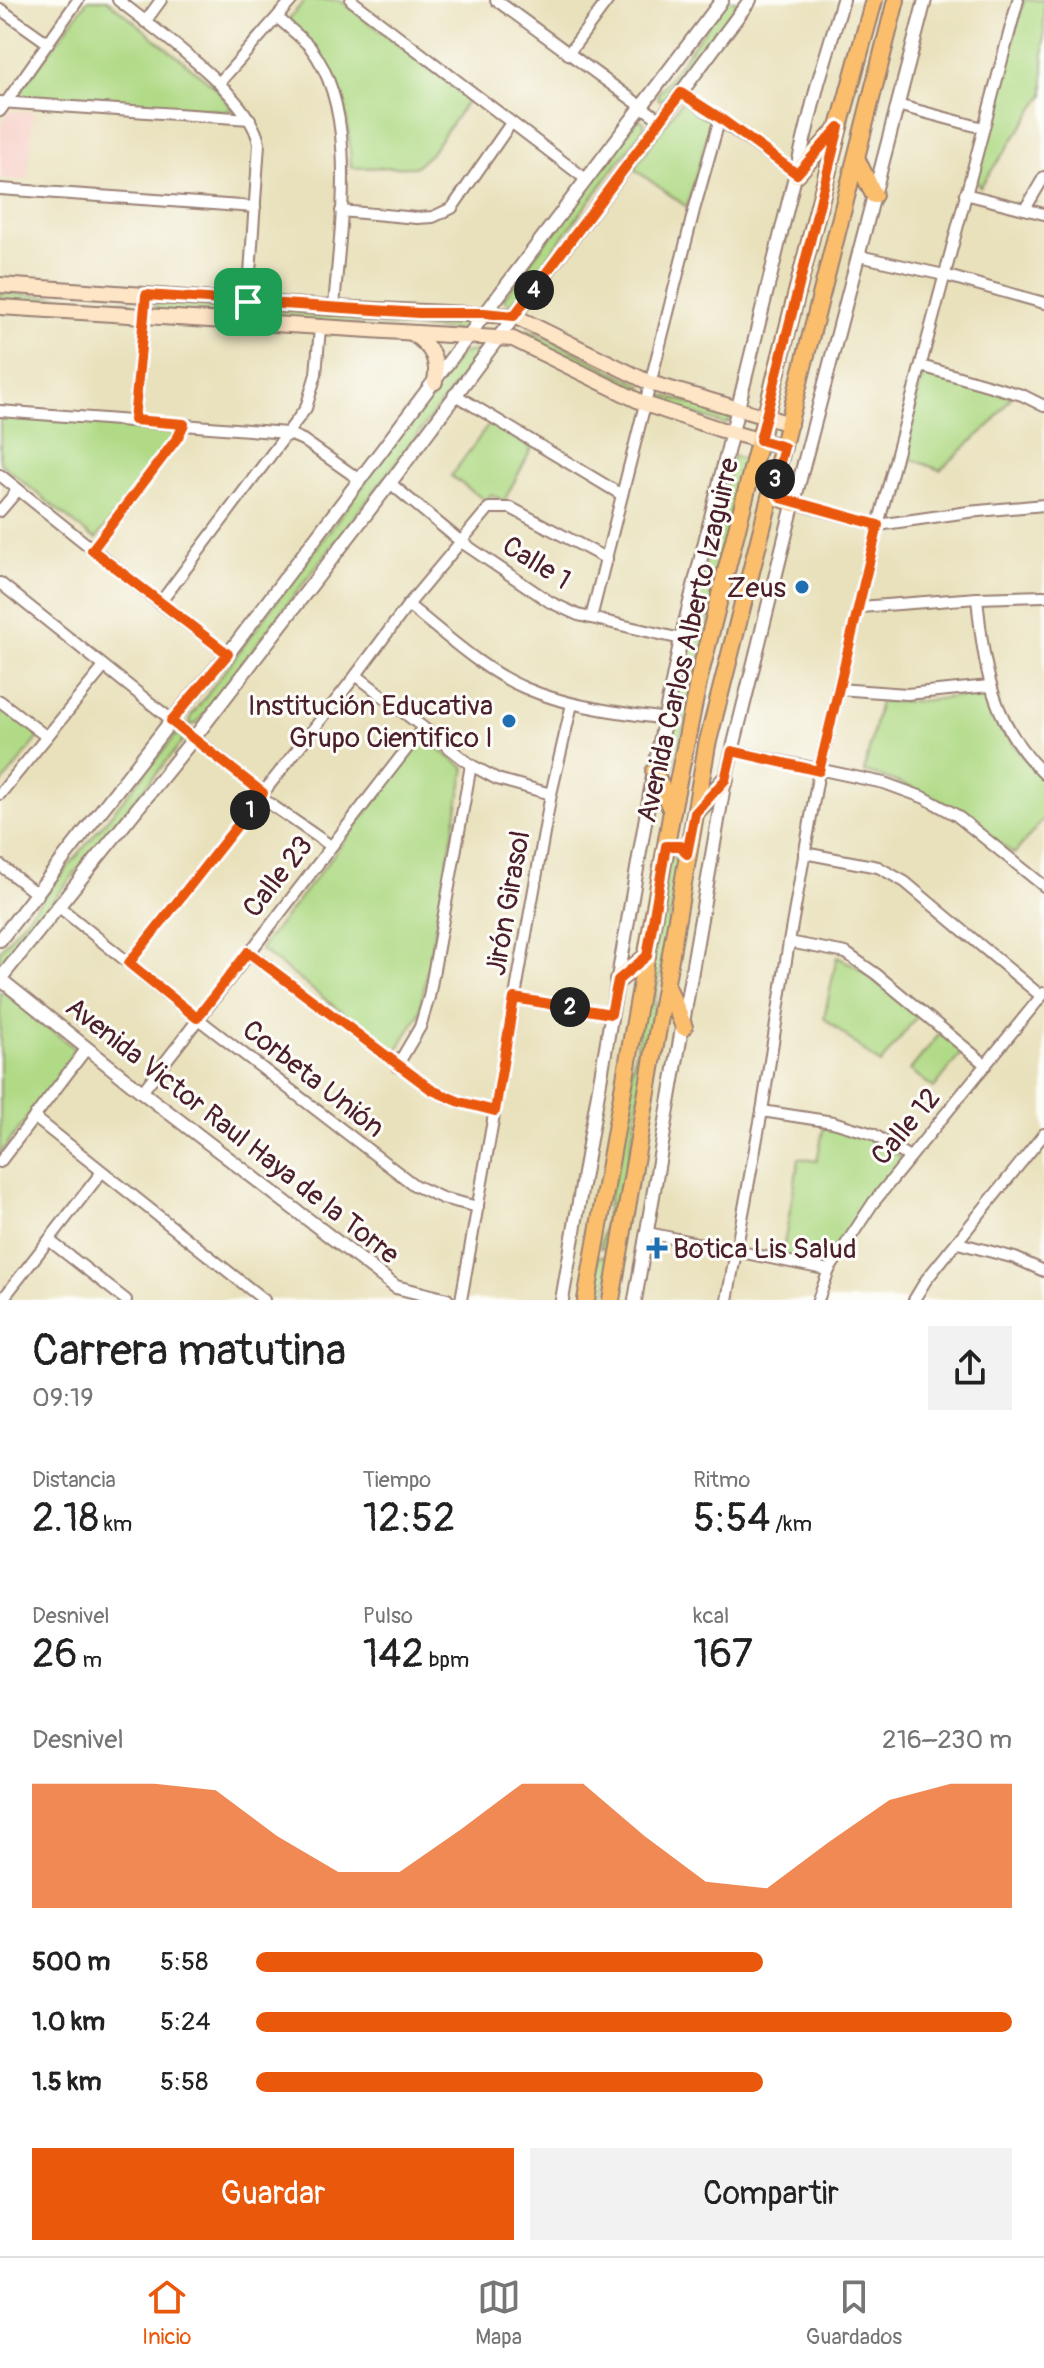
<!DOCTYPE html>
<html lang="es">
<meta charset="utf-8">
<style>
body{margin:0;font-family:Pangolin,sans-serif;background:#f2f2f2;color:#222;height:100vh;display:flex;flex-direction:column;font-size:30px;white-space:nowrap}
*{box-sizing:border-box;margin:0}
p{font-size:26px;color:#767676}
.icon{flex:none;width:44px;height:44px;fill:none;stroke:currentColor;stroke-width:2;stroke-linecap:round;stroke-linejoin:round}
.map{position:relative;height:1300px;overflow:hidden}
.sheet{display:flex;flex-direction:column;background:#fff;flex:1}
.sheet>*{flex:none}
.pin{position:absolute;display:grid;place-items:center;width:68px;height:68px;color:#fff;margin:-34px;border-radius:16px;box-shadow:0 4px 12px #0006}
.km{position:absolute;width:40px;height:40px;margin:-20px;border-radius:50%;background:#222;color:#fff;font-size:22px;line-height:40px;text-align:center}
.round{display:grid;place-items:center;flex:none;width:84px;height:84px;border-radius:0px;background:#f2f2f2}
.head{display:flex;align-items:center;justify-content:space-between;height:136px;padding:0 32px}
h1{font-size:44px;font-weight:600;line-height:60px}
.figures{display:grid;grid-template-columns:repeat(3,1fr);gap:12px;height:136px;padding:8px 32px}
.figures div{display:grid;align-content:center}
.figures b{font-size:40px;font-weight:600}
.figures small{font-size:22px;font-weight:400}
.figures p{font-size:22px}
.chart{height:224px;padding:16px 32px}
.chart p{display:flex;justify-content:space-between}
.chart svg{width:100%;height:144px;margin-top:8px;fill:#ea580c;opacity:.7}
.button{display:flex;gap:16px;margin-top:auto;padding:16px 32px}
.button a{flex:1;height:92px;border-radius:0px;background:#ea580c;color:#fff;font-size:32px;font-weight:600;line-height:92px;text-align:center}
.button a+a{background:#f2f2f2;color:#222}
ul{padding:0 32px;list-style:none;font-size:26px}
li{display:grid;grid-template-columns:128px 96px 1fr;align-items:center;height:60px}
li i{height:20px;border-radius:10px;background:#ea580c}
.menu{display:flex;justify-content:space-around;align-items:center;height:112px;border-top:2px solid #e0e0e0;background:#fff;font-size:22px;color:#767676}
.menu a{display:grid;justify-items:center;gap:4px}
.menu .current{color:#ea580c}
.map>svg:first-child{display:block}
.built{fill:#f7d1c9}
.green{fill:#b0da86;stroke:#7d7c58;stroke-width:2}
.lines{fill:none;stroke-linecap:round;stroke-linejoin:round}
.minor-casing{stroke:#9a8074;stroke-width:14}
.tertiary-casing{stroke:#9a8074;stroke-width:16}
.secondary-casing{stroke:#9a8074;stroke-width:18}
.primary-casing{stroke:#9a8074;stroke-width:20}
.minor{stroke:#fff;stroke-width:10}
.tertiary{stroke:#fff;stroke-width:12}
.secondary{stroke:#fde5c5;stroke-width:14}
.primary{stroke:#fabe6d;stroke-width:16}
.route-casing{stroke:#fff;stroke-width:16}
.route{stroke:#ea580c;stroke-width:10}
.poi-dot{fill:#1f6fb2;stroke:#fdfcf7;stroke-width:3}
.labels{text-anchor:middle;stroke-width:6;stroke-linejoin:round;paint-order:stroke}
.street-label{font-size:28px;fill:#4a1f2b;stroke:#fdfcf7}
.poi-label{font-size:28px;fill:#4a1f2b;stroke:#fdfcf7;text-anchor:end}
</style>
<div class="map">
<svg width="1044" height="1300" viewBox="0 0 1044 1300">
<rect width="100%" height="100%" fill="#fdfcf7"/>
<filter id="ink" filterUnits="userSpaceOnUse"><feTurbulence type="fractalNoise" baseFrequency=".0125" numOctaves="2"/><feDisplacementMap in="SourceGraphic" scale="16" xChannelSelector="R" yChannelSelector="G"/><feConvolveMatrix kernelMatrix="1 2 1 2 8 2 1 2 1" color-interpolation-filters="sRGB"/></filter>
<filter id="wash" filterUnits="userSpaceOnUse"><feTurbulence type="fractalNoise" baseFrequency=".006" numOctaves="4" result="noise"/><feDisplacementMap in="SourceGraphic" scale="32" xChannelSelector="R" yChannelSelector="G"/><feGaussianBlur stdDeviation="1.8" result="paint"/><feColorMatrix in="noise" values="0 0 0 0 0 0 0 0 0 0 0 0 0 0 0 0 0 1.4 0 .05"/><feComposite in="paint" operator="in"/></filter>
<g filter="url(#wash)">
<rect width="100%" height="100%" fill="#e9e1bc"/>
<!-- built -->
<polygon class="built" points="10,111 33,112 28,180 0,178 0,125"/>
<!-- green -->
<g class="green">
<polygon points="88,0 107,0 214,86 234,111 16,97"/>
<path d="M305,0H340L469,99L430,154L415,167L351,168C349,102 338,64 288,20Z"/>
<polygon points="727,0 741,0 667,99 659,100 657,95"/>
<polygon points="1024,0 1044,0 1044,95 980,187 975,179"/>
<polygon points="683,99 712,120 687,207 634,169"/>
<polygon points="640,119 644,122 644,128 518,297 510,304 503,299 636,121"/>
<polygon points="0,293 131,302 132,304 130,308 0,299"/>
<polygon points="158,303 422,321 463,318 467,323 462,331 156,310 155,305"/>
<polygon points="528,329 643,386 641,392 630,390 526,335"/>
<polygon points="482,350 196,724 190,725 191,716 462,353"/>
<polygon points="924,372 1011,397 994,421 940,470 901,455"/>
<polygon points="658,394 728,414 730,422 724,424 656,402 655,399"/>
<polygon points="0,416 172,426 174,435 96,539 90,536 0,463"/>
<polygon points="490,423 532,448 504,501 491,494 486,501 451,476"/>
<polygon points="733,456 748,460 669,788 661,764 685,640"/>
<path d="M987,693C1000,727 1017,755 1044,779V819L1014,854C963,814 928,788 864,772L880,701L911,702Z"/>
<polygon points="0,704 40,736 0,786"/>
<polygon points="176,735 181,735 182,742 3,962 0,960 0,950"/>
<polygon points="424,739 465,768 419,1015 395,1053 260,949"/>
<polygon points="670,857 680,859 613,1249 600,1248"/>
<polygon points="837,957 856,966 918,1015 880,1064 824,1018"/>
<polygon points="2,991 79,1052 0,1153 0,992"/>
<polygon points="940,1033 963,1051 934,1088 910,1070"/>
<polygon points="824,1125 861,1134 903,1158 857,1218 826,1266 782,1256 799,1158 817,1161"/>
<polygon points="598,1256 612,1258 605,1300 591,1300"/>
</g>
</g>
<g filter="url(#ink)">
<g class="lines">
<!-- minor casing -->
<g class="minor-casing">
<g id="minor">
<path d="M118,0C156,30 252,97 259,144L248,302"/>
<polyline points="351,0 587,180"/>
<polyline points="496,0 660,120"/>
<polyline points="0,9 48,43"/>
<path d="M278,18C288,27 301,37 310,47C361,112 339,232 334,308"/>
<polyline points="145,22 161,0"/>
<polyline points="568,54 608,0"/>
<polyline points="219,83 292,0"/>
<polyline points="681,93 797,174"/>
<polyline points="0,102 250,119"/>
<polyline points="897,105 983,128"/>
<polyline points="0,111 78,0"/>
<polyline points="0,189 255,207"/>
<polyline points="965,194 1044,214"/>
<polyline points="1025,209 1044,177"/>
<polyline points="341,211 417,218 433,217 452,208 511,123"/>
<polyline points="859,256 944,275 1044,303"/>
<polyline points="921,366 1022,395 1044,406"/>
<polyline points="454,394 622,495"/>
<polyline points="0,411 287,433 303,440 360,480"/>
<polyline points="134,420 146,295"/>
<polyline points="0,475 160,603 228,654"/>
<polyline points="390,483 460,541 550,602 578,615 681,639"/>
<polyline points="794,503 878,525 968,512 1044,505"/>
<polyline points="0,511 18,490"/>
<polyline points="92,550 178,437 184,424"/>
<polyline points="0,583 263,793"/>
<path d="M977,598C984,667 991,723 1044,774"/>
<polyline points="160,603 306,408 316,374 320,328"/>
<path d="M408,605C445,634 482,670 525,688C569,707 618,712 665,719"/>
<polyline points="860,607 977,598 1044,596"/>
<polyline points="591,618 694,210 720,118"/>
<polyline points="356,675 471,765 497,779 551,794"/>
<polyline points="838,689 907,694 989,686"/>
<polyline points="0,701 47,737"/>
<polyline points="732,751 884,783 925,798 956,815 1044,886"/>
<polyline points="0,794 104,667"/>
<polyline points="260,797 331,846"/>
<polyline points="804,853 878,867 905,882 1041,996"/>
<polyline points="0,865 38,895"/>
<polyline points="58,906 197,1018 414,1185 442,1198 478,1207"/>
<polyline points="789,942 846,953 876,974 986,1065"/>
<polyline points="248,952 432,1090 460,1102 495,1111"/>
<polyline points="129,963 356,675 408,605 489,508 511,508 607,559"/>
<polyline points="514,998 611,1014"/>
<polyline points="397,1066 420,1027 429,997 471,765"/>
<polyline points="142,1092 422,729"/>
<polyline points="762,1111 833,1122 873,1134 909,1157"/>
<polyline points="34,1117 264,1300"/>
<polyline points="0,1162 87,1048"/>
<polyline points="648,1233 829,1270"/>
<polyline points="50,1241 126,1300"/>
<polyline points="958,1243 1015,1258 1044,1271"/>
<polyline points="2,1300 101,1173"/>
<polyline points="461,1300 551,794 572,704"/>
<polyline points="727,1300 762,1111 789,942 819,771 878,525 1018,0"/>
<polyline points="818,1300 829,1270 873,1203 1044,993"/>
<polyline points="914,1300 926,1280 1044,1134"/>
</g>
</g>
<!-- tertiary casing -->
<g class="tertiary-casing">
<g id="tertiary">
<polyline points="0,940 171,721 228,654 722,0"/>
<polyline points="0,979 194,738 390,483 750,0"/>
<polyline points="0,979 142,1092 396,1287 447,1300"/>
<polyline points="562,1300 654,771 681,639 818,83 843,0"/>
<polyline points="635,1300 725,780 790,517 925,0"/>
</g>
</g>
<!-- secondary casing -->
<g class="secondary-casing">
<g id="secondary">
<polyline points="0,285 334,308 514,316 650,383 790,424"/>
<polyline points="0,307 513,339 645,404 722,430 784,447"/>
<path d="M414,335C432,347 439,361 435,382"/>
</g>
</g>
<!-- primary casing -->
<g class="primary-casing">
<g id="primary">
<polyline points="857,160 874,195"/>
<polyline points="797,174 835,131"/>
<polyline points="774,485 781,498 794,503"/>
<polyline points="654,771 672,811"/>
<polyline points="696,812 725,780"/>
<polyline points="618,980 647,956"/>
<polyline points="666,984 684,1027"/>
<polyline points="586,1300 672,811 699,678 839,127 874,0"/>
<polyline points="611,1300 707,745 896,0"/>
</g>
</g>
<!-- minor -->
<use href="#minor" class="minor"/>
<!-- tertiary -->
<use href="#tertiary" class="tertiary"/>
<!-- secondary -->
<use href="#secondary" class="secondary"/>
<!-- primary -->
<use href="#primary" class="primary"/>
</g>
</g>
<g class="lines" filter="url(#ink)">
<!-- route casing -->
<g class="route-casing">
<polygon id="route" points="681,93 720,118 797,174 839,127 760,440 784,447 774,485 781,498 878,525 819,771 732,751 725,780 695,813 687,854 681,846 666,846 647,956 618,980 611,1014 514,998 495,1111 460,1102 432,1090 248,952 197,1018 129,963 263,793 171,721 228,654 92,550 178,437 184,424 134,420 146,295 419,313 484,313 514,316"/>
</g>
<!-- route -->
<use href="#route" class="route"/>
</g>
<!-- markers -->
<g class="poi-dot">
<circle cx="802" cy="587" r="8"/>
<circle cx="509" cy="721" r="8"/>
<path d="M653 1236h8v8h8v8h-8v8h-8v-8h-8v-8h8z"/>
</g>
<g class="labels">
<!-- street labels -->
<g class="street-label">
<text transform="translate(537 562) rotate(32)" y="10">Calle 1</text>
<text transform="translate(687 640) rotate(-77)" y="10">Avenida Carlos Alberto Izaguirre</text>
<text transform="translate(277 876) rotate(-52)" y="10">Calle 23</text>
<text transform="translate(507 903) rotate(-80)" y="10">Jirón Girasol</text>
<text transform="translate(314 1078) rotate(38)" y="10">Corbeta Unión</text>
<text transform="translate(905 1126) rotate(-50)" y="10">Calle 12</text>
<text transform="translate(233 1130) rotate(38)" y="10">Avenida Victor Raul Haya de la Torre</text>
</g>
<!-- poi labels -->
<g class="poi-label">
<text x="786" y="597">Zeus</text>
<text x="493" y="715">Institución Educativa<tspan x="493" dy="32">Grupo Cientifico I</tspan></text>
<text x="673" y="1258" text-anchor="start">Botica Lis Salud</text>
</g>
</g>
</svg>
<div class="pin" style="left:248px;top:302px;background:#1e9e55"><svg class="icon" aria-label="arrive" viewBox="0 0 24 24"><path d="M6 21V4h12l-3 4 3 4H6"/></svg></div>
<b class="km" style="left:250px;top:810px">1</b>
<b class="km" style="left:570px;top:1007px">2</b>
<b class="km" style="left:775px;top:479px">3</b>
<b class="km" style="left:534px;top:290px">4</b>
</div>
<section class="sheet">
<div class="head"><div><h1>Carrera matutina</h1><p>09:19</p></div><a class="round"><svg class="icon" aria-label="share" viewBox="0 0 24 24"><path d="M12 15V3M7 8l5-5 5 5M5 13v7h14v-7"/></svg></a></div>
<div class="figures">
<div><p>Distancia</p><b>2.18<small> km</small></b></div>
<div><p>Tiempo</p><b>12:52</b></div>
<div><p>Ritmo</p><b>5:54<small> /km</small></b></div>
</div>
<div class="figures">
<div><p>Desnivel</p><b>26<small> m</small></b></div>
<div><p>Pulso</p><b>142<small> bpm</small></b></div>
<div><p>kcal</p><b>167</b></div>
</div>
<div class="chart"><p><span>Desnivel</span>216–230 m</p>
<svg viewBox="0 0 160 44" preserveAspectRatio="none"><path d="M0 44V6L10 6L20 6L30 8L40 22L50 33L60 33L70 20L80 6L90 6L100 22L110 36L120 38L130 24L140 11L150 6L160 6V44z"/></svg>
</div>
<ul>
<li><b>500 m</b>5:58<i style="width:67%"></i></li>
<li><b>1.0 km</b>5:24<i style="width:100%"></i></li>
<li><b>1.5 km</b>5:58<i style="width:67%"></i></li>
</ul>
<div class="button"><a>Guardar</a><a>Compartir</a></div>
</section>
<nav class="menu">
<a class="current"><svg class="icon" aria-label="home" viewBox="0 0 24 24"><path d="M3 11l9-7 9 7M6 9v11h12V9"/></svg>Inicio</a>
<a><svg class="icon" aria-label="map" viewBox="0 0 24 24"><path d="M3 6l6-2 6 2 6-2v14l-6 2-6-2-6 2zM9 4v14M15 6v14"/></svg>Mapa</a>
<a><svg class="icon" aria-label="saved" viewBox="0 0 24 24"><path d="M7 4h10v16l-5-4-5 4z"/></svg>Guardados</a>
</nav>
